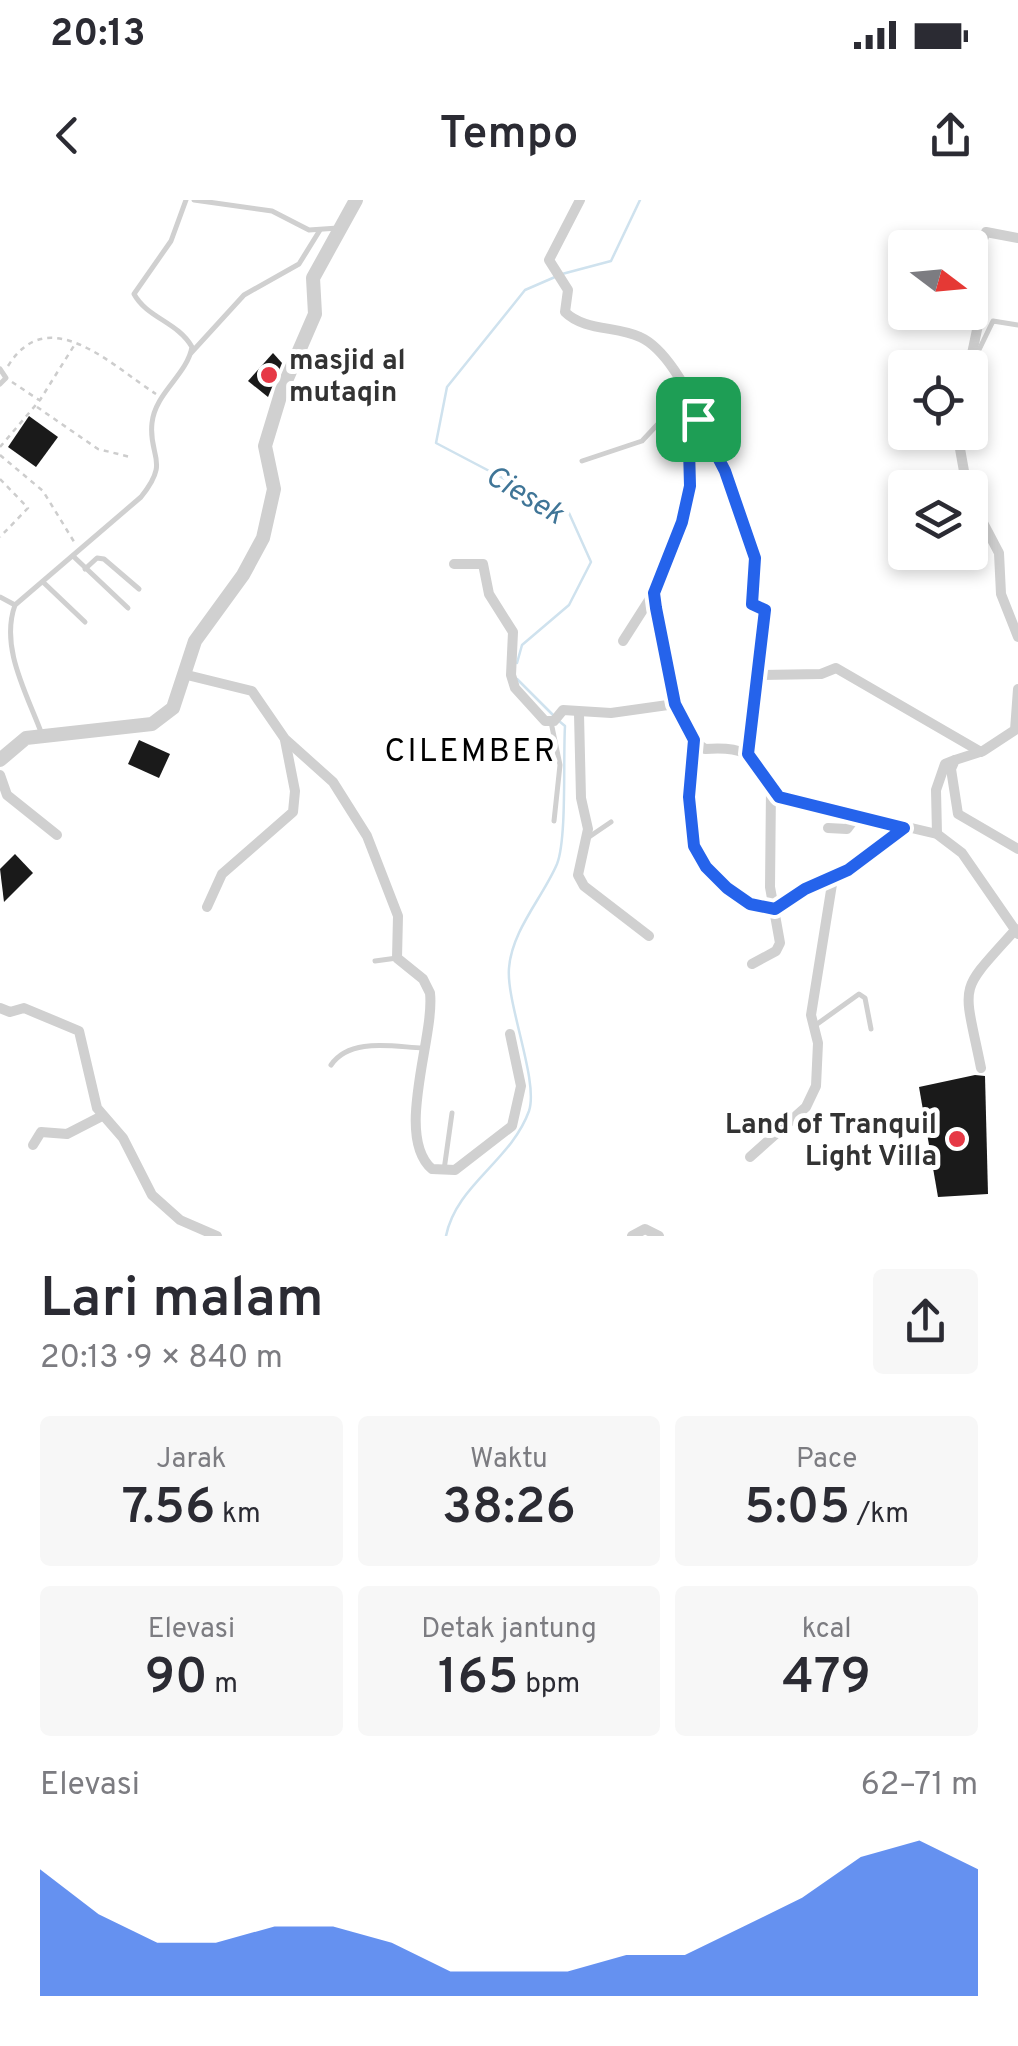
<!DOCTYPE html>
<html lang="id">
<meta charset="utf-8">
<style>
body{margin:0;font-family:Overpass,sans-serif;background:#f7f7f7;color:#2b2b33;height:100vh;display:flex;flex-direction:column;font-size:38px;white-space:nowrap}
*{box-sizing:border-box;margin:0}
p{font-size:32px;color:#7c7c81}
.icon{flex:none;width:55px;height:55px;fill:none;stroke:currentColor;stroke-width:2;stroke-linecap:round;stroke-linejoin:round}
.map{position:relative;height:1036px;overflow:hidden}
.side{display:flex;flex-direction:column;background:#fff;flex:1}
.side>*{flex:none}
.needle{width:65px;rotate:106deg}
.tools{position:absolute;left:888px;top:30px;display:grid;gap:20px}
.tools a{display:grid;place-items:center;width:100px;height:100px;border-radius:10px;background:#fff;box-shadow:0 5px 15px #0003;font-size:50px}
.pin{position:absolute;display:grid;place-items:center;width:85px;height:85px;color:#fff;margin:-42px;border-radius:20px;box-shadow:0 5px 15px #0006}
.round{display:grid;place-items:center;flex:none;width:105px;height:105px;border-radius:10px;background:#f7f7f7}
.head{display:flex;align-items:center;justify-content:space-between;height:170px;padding:0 40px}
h1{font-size:55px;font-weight:600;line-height:75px}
.figures{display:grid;grid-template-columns:repeat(3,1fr);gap:15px;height:170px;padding:10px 40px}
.figures div{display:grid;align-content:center;border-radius:10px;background:#f7f7f7;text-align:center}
.figures b{font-size:50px;font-weight:600}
.figures small{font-size:28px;font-weight:400}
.figures p{font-size:28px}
.chart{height:280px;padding:20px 40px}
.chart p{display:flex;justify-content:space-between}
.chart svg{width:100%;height:180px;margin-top:10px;fill:#2563eb;opacity:.7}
.status{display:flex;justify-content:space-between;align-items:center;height:70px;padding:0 50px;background:#fff;direction:ltr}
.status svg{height:28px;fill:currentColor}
header{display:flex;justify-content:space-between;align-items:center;height:130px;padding:0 40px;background:#fff;font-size:45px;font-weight:600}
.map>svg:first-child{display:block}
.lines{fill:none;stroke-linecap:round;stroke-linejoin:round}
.stream{stroke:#cfe2ee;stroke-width:2.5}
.building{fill:#1a1a1a}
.path{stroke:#cdcdcd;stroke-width:2.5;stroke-dasharray:5 5;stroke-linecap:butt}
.service{stroke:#d0d0d0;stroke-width:5}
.minor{stroke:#d0d0d0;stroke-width:10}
.tertiary{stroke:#d0d0d0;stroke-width:14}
.route-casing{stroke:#fff;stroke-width:20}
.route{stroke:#2563eb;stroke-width:12}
.poi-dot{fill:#e63946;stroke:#fff;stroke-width:4}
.labels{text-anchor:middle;stroke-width:10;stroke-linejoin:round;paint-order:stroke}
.poi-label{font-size:28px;font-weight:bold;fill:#333;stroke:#fff;text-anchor:start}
.water-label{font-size:30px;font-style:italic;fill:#3f7597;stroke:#fff}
.quarter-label{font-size:32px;letter-spacing:2.5px;fill:#000;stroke:#fff}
</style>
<div class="status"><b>20:13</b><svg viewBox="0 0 49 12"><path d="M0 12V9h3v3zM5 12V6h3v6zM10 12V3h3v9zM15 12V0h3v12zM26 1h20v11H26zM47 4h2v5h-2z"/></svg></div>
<header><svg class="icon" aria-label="back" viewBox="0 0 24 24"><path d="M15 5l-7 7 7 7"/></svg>Tempo<svg class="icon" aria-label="share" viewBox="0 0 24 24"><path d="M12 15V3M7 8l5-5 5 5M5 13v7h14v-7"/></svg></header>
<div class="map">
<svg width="1018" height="1036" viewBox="0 0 1018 1036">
<rect width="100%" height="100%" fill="#fff"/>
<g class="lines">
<!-- stream -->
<g class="stream">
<polyline points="562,74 611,61 640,0"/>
<polyline points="517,463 522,445 569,405 591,362 569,313 436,243 447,187 525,90 555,77"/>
<polyline points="517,479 554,516"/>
<path d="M446,1036C456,985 511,961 529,911C539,881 506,803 509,768C512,730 543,697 557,664C567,639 563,558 565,526L559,521"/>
</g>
</g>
<!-- building -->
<g class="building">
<polygon points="273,153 282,163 268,197 248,181"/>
<polygon points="29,216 58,237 36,267 8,247"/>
<polygon points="139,540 170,554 159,578 128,564"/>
<polygon points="15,654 33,673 4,702 0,669"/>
<polygon points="975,875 985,876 988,994 938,997 919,887"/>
</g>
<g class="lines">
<!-- path -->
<g class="path">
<path d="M8,166C48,101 111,165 156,194"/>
<polyline points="12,182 39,200"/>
<polyline points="37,207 98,249 130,257"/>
<polyline points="0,247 40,200 75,144"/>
<polyline points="0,255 43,291 76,345"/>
<polyline points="0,279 28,308 0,337"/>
</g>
<!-- service -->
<g class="service">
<polyline points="194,0 272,11 309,30 338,28"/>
<polyline points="191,153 244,95 299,64 320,30"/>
<polyline points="975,158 993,121 1018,125"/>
<polyline points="0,169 6,178 0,184"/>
<polyline points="582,261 642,241 685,195"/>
<polyline points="73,356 128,408"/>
<polyline points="85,369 97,358 104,359 139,389"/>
<polyline points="43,382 85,422"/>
<polyline points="0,397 15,405"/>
<polyline points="551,522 560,565 554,621"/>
<path d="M41,532C26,492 0,447 15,405L141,297C171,260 148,257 152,223C155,193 187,175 192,147C178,122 147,118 134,94L171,41L186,0"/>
<polyline points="589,637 611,622"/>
<polyline points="375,761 397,758"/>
<polyline points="813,827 859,794 865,798 871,829"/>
<path d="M331,865C350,837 394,847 423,848"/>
<polyline points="444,970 452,913"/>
</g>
<!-- minor -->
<g class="minor">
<path d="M580,0L549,60L568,90L565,112C584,131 617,126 640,137C665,148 687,189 698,213L689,248V294L683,322L654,393L675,504L694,541L705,549C759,545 750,563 779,597L937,634L962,653L1018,734"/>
<polyline points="969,168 978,125 977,53 986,32 1018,38"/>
<polyline points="699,219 725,271 755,358 752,404 765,411 748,554"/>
<polyline points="957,232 967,288"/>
<polyline points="970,298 999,353 1001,394 1018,437"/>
<polyline points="454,364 483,364 489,394 513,432 511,475 515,488 545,521 554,521 563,510 611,513 675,504"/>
<polyline points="623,441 653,394"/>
<path d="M187,475L252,491L285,539L333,582L367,636L398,716L397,758L423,779L430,793C435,837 394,936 432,969L455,970L512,926L521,886L510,834"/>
<polyline points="757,475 821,474 836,468 981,552"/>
<polyline points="1018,489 1015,530 983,551 955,560 951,569 958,614 1018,649"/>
<polyline points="579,514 581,598 588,629 578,675 584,686 649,736"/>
<path d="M694,541C688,599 680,644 726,687C740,700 756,710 775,709L805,689L848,670L903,628"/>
<polyline points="0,575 7,595 57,635"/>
<polyline points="828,628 847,629 856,617"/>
<polyline points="937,634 936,590 945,564 955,560"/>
<polyline points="207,707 222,674 293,612 295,591 285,540"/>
<polyline points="752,764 776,751 780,743 770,687 771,588"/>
<polyline points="0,808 10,812 24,808 79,831 97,908 123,938 152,995 180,1020 217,1036"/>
<path d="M981,868C963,779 957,795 1016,729"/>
<polyline points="33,945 41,932 67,934 102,916"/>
<polyline points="750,957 806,907 816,886 818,843 811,815 833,678"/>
<polyline points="632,1036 645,1029 659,1036"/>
</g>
<!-- tertiary -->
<polyline class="tertiary" points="0,560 26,538 152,524 173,508 195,441 243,375 263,338 274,289 265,246 282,190 315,114 313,78 356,0"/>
</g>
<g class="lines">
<!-- route casing -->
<g class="route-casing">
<polygon id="route" points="698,219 725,271 755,358 752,404 765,410 748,554 779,597 904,628 848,670 805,689 775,709 750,704 727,688 706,667 694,646 689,597 694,540 675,504 656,408 654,393 682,322 690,286 689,248"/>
</g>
<!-- route -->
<use href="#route" class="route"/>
</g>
<!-- markers -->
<g class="poi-dot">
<circle cx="269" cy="175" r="10"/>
<circle cx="957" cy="939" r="10"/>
</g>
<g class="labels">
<!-- poi labels -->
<g class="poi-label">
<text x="289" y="169">masjid al<tspan x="289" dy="32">mutaqin</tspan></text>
<text x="937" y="933" text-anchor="end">Land of Tranquil<tspan x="937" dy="32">Light Villa</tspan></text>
</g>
<!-- water labels -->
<g class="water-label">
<text transform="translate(525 294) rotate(31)" y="10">Ciesek</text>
</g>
<!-- quarter labels -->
<g class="quarter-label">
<text x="471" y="561">CILEMBER</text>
</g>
</g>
</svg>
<div class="tools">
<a><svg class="needle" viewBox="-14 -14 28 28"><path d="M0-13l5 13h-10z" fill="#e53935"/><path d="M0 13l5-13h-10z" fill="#7c7c81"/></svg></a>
<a><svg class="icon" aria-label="locate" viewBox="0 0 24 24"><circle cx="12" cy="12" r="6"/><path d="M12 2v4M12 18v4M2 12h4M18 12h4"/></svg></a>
<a><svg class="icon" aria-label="layers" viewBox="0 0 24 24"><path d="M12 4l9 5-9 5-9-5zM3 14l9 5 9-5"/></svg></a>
</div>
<div class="pin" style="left:698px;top:219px;background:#1e9e55"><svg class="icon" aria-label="arrive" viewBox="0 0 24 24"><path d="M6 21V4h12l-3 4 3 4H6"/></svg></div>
</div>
<section class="side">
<div class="head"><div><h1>Lari malam</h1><p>20:13 · 9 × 840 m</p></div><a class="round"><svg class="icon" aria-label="share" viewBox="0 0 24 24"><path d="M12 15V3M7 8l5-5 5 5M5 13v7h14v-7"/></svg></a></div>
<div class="figures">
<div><p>Jarak</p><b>7.56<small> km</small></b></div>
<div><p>Waktu</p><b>38:26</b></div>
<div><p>Pace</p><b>5:05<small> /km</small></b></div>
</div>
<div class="figures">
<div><p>Elevasi</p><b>90<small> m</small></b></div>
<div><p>Detak jantung</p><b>165<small> bpm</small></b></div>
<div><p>kcal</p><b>479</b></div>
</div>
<div class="chart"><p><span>Elevasi</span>62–71 m</p>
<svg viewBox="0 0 160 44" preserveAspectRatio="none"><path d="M0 44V13L10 24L20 31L30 31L40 27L50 27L60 31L70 38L80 38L90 38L100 34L110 34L120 27L130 20L140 10L150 6L160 13V44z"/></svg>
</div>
</section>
